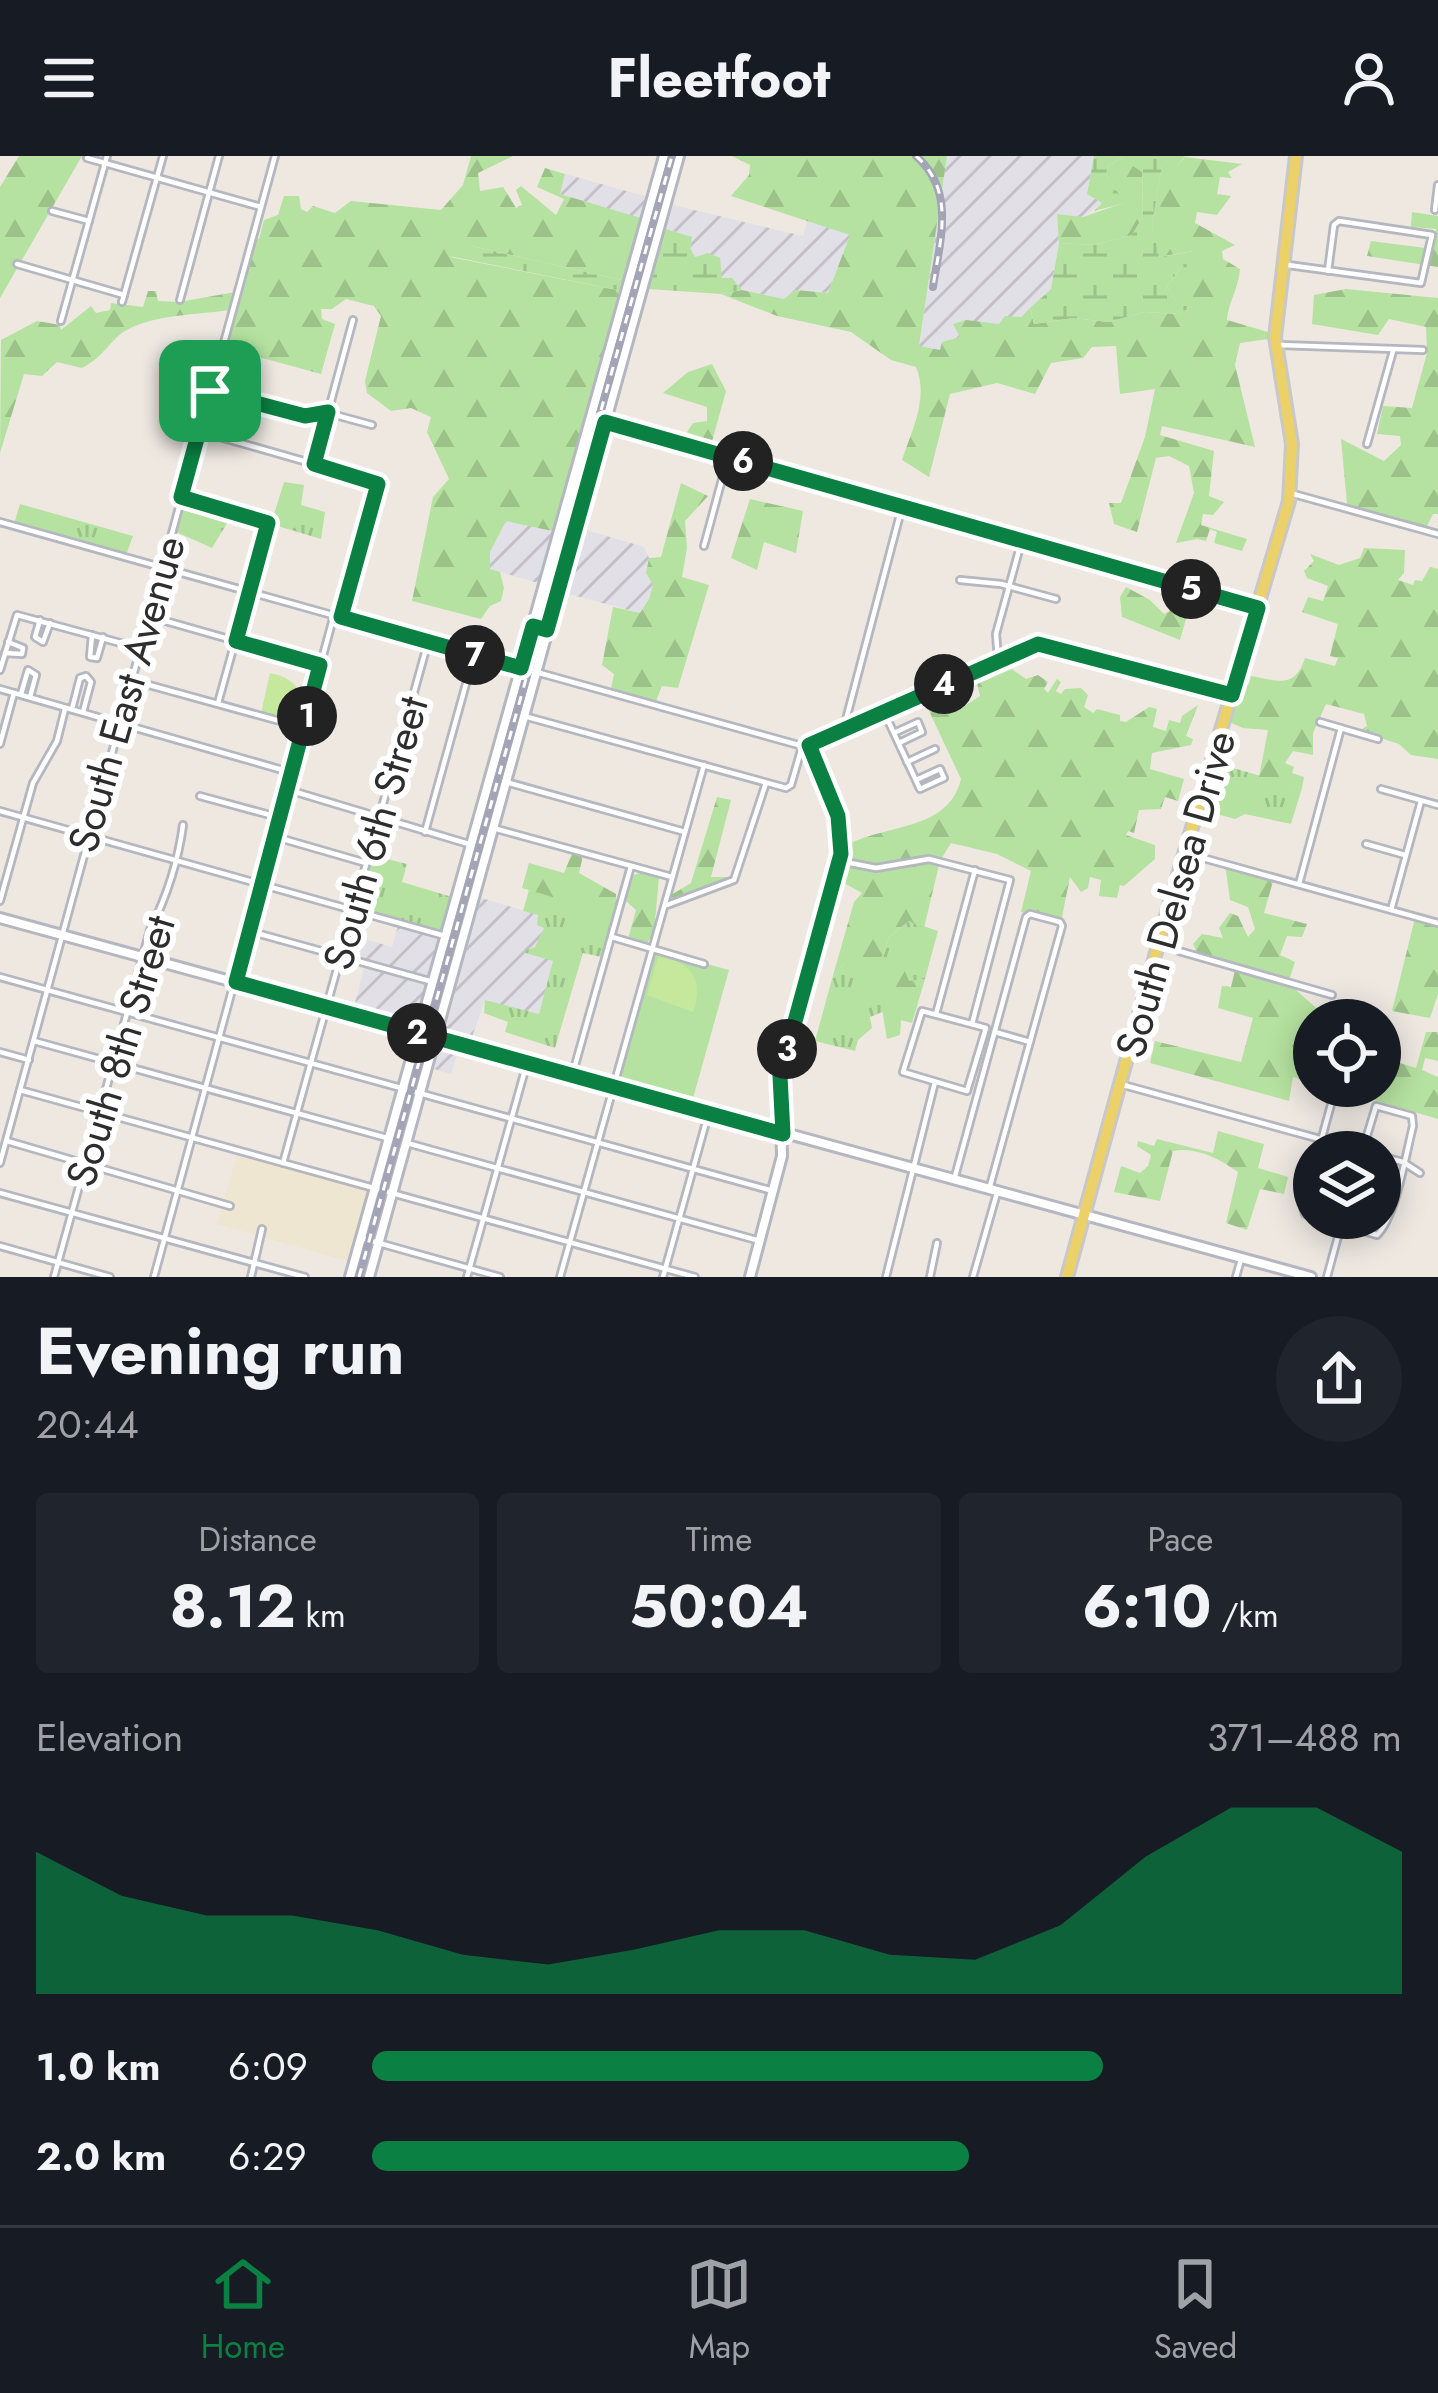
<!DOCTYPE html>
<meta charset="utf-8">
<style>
body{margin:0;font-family:Jost,sans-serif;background:#20242c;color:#f1f3f6;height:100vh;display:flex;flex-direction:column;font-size:45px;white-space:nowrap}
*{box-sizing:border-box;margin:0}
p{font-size:39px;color:#9ea1a6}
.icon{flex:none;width:66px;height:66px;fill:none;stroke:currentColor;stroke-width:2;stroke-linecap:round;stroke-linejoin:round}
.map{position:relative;height:1121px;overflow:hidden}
.drawer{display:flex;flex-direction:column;background:#171b24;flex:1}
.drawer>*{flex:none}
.controls{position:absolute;left:1293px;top:843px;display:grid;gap:24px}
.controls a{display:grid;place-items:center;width:108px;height:108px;border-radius:50%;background:#171b24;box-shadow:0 6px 30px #0003;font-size:60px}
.pin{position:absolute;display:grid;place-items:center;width:102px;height:102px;color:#fff;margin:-51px;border-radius:24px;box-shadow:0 6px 18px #0006}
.km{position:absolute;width:60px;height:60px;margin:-30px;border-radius:50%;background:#222;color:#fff;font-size:33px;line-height:60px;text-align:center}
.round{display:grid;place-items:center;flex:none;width:126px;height:126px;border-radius:63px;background:#20242c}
.head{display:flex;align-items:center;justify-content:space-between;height:204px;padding:0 36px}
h1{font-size:66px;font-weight:700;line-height:90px}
.figures{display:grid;grid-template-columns:repeat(3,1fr);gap:18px;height:204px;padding:12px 36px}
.figures div{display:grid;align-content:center;border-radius:12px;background:#20242c;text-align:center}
.figures b{font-size:60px;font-weight:700}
.figures small{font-size:33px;font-weight:400}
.figures p{font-size:33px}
.chart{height:336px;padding:24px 36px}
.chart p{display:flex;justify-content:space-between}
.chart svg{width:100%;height:216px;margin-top:12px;fill:#0b8043;opacity:.7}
ul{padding:0 36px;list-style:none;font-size:39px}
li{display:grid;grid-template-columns:192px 144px 1fr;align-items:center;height:90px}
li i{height:30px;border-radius:15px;background:#0b8043}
header{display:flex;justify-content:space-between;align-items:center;height:156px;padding:0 36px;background:#171b24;font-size:54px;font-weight:700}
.tabs{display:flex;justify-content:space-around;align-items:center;height:168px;border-top:3px solid #363941;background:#171b24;font-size:33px;color:#9ea1a6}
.tabs a{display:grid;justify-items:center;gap:6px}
.tabs .current{color:#0b8043}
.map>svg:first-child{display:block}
.industrial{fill:url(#industrial-furrows)}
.education{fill:#eee6d1}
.grass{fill:url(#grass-tufts)}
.forest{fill:url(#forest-firs)}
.wetland{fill:url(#wetland-marsh)}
.park{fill:#b5e2a0}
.pitch{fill:#c6e89c}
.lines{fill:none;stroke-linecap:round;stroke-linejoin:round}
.street-casing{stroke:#b4b6c0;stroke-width:10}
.secondary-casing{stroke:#b4b6c0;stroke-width:14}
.primary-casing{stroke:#c8c8c8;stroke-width:16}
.street{stroke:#fff;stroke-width:4.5}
.secondary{stroke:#fff;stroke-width:8}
.primary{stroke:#ecd068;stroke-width:10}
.rail-casing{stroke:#a3a5b6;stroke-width:8}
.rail{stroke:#fff;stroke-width:3;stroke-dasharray:9;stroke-linecap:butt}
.route-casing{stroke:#fff;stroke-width:24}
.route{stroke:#0b8043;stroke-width:15}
.labels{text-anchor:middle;stroke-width:12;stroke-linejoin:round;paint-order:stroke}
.street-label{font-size:42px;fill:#2d2d2d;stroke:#fff}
</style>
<header><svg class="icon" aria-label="menu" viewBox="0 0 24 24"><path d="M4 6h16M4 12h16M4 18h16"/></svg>Fleetfoot<svg class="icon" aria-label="person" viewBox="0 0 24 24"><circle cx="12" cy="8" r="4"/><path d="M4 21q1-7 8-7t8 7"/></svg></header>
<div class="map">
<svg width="1438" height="1121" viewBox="0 0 1438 1121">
<defs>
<pattern id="industrial-furrows" width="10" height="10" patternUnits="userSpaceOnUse" patternTransform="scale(3)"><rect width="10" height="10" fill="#e2e0e7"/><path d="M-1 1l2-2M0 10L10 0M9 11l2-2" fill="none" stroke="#c2c0c6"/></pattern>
<pattern id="grass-tufts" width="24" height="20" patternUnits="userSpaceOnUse" patternTransform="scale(3)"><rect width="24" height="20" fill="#b5e2a0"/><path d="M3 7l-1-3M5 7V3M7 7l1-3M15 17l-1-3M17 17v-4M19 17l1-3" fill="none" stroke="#9cc28a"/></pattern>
<pattern id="forest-firs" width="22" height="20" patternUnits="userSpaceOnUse" patternTransform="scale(3)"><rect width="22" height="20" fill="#b5e2a0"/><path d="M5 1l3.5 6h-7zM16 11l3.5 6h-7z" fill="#9cc28a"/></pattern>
<pattern id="wetland-marsh" width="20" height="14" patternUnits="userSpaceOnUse" patternTransform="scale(3)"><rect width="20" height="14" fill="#b5e2a0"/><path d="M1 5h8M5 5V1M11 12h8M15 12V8" fill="none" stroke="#9cc28a"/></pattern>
</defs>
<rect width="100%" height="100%" fill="#eee8e1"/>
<!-- industrial -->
<g class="industrial">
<polygon points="947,0 1094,0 1087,37 1102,47 1083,61 1057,59 1059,87 1051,133 1021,161 960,181 940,195 919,191"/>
<polygon points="565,18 659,44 653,67 560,38"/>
<polygon points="673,49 803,80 808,63 850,79 828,137 796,134 784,143 742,134 732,122 721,123 695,102 690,92 692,81 666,73"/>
<polygon points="506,364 557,376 568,374 552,431 490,413 490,396"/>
<polygon points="583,373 644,391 649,402 646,417 653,429 647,459 565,437"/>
<polygon points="481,742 539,759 545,771 535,791 525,797 554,804 539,859 485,845 468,892 460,890 451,918 434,913"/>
<polygon points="399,767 444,780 456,779 423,896 415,876 352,859 365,808 358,806 364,783 392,791"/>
</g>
<!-- education -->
<polygon class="education" points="238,995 375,1032 354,1107 217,1068"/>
<!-- grass -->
<g class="grass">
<polygon points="284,326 304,329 301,349 325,356 321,383 271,368"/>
<polygon points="183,346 232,359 212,392 174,375"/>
<polygon points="20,348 133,380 126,399 14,368"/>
<polygon points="1216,607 1302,632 1291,668 1245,658 1235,663 1202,654"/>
<polygon points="371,699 407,708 402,726 452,741 441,777 356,754"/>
<polygon points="529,734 589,751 620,743 612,760 602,801 583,797 555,892 505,876 508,866 484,857 485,844 539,858 553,805 522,796 535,791 544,772 537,769 538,759 523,755"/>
<polygon points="909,765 938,775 925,823 879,835 885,855 870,861 872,872 858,884 855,895 815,885 832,823 844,807 884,798 889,781"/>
</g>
<!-- forest -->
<g class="forest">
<polygon points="19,0 82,0 0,142 0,31"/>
<path d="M471,0H513L478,17L480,35L503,31L516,52L522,49L516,34L521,30L556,59L564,43L537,31L545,12L565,18L560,38L644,63L626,125L472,90L450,101L622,135L557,376L506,365L490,396V413L500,416L504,432L501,445L490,450L481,463L412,445L433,341L449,323L427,276L431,261L411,252L391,255L367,237L365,225L381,160L374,150L346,143L332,153H321L322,163L335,168L321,218L225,192L236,157L230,154C197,159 154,158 125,175C110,184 105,200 82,212L57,206L42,220L24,218L0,297L1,184L37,165L60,169L61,174L91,150L96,157L110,154L111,147L143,151L148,135H156L158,145L179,146L241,135L255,82L259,83L264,64L278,59L284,40H299L301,53L307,56L313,50L335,57L351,45L441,54L463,29Z"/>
<path d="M732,0H947L919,190L940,194L942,186L960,181L953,168L966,164L999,168L1005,160L1021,161L1030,152L1034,168L1073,162L1109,166L1144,156L1179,158L1192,150L1174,143L1167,130L1193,95L1158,101L1152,68L1162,8L1178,9L1185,1L1242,8L1228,16L1232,22L1220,21L1217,38L1231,40L1217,59L1197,56L1195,67L1235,89L1222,95L1223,103L1240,113C1238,135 1229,144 1227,164L1268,176V183L1240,187L1235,209L1255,291L1162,270L1160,279L1214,295L1209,340L1224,346L1213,359L1203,358L1201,369L1247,383L1242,395L1214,387L1217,376L1210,373L1206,385L1197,383L1176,387L1194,337L1189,310L1169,300L1156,302L1137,376L1114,368L1109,347H1121L1145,281L1155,233L1120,238L1116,190L1092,191L1083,202L1051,207L1035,238L997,227L950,238L929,321L902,304C912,274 929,242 916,211L891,204L851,176L777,160L721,138L742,134L784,143L796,134L828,137L850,79L731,40L749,19L750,9Z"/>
<polygon points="1121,2 1142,15 1143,61 1132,79 1095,89 1059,87 1057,58 1083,61 1124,47 1106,19 1108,10"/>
<polygon points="1412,56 1438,60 1438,111 1367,100 1371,85 1433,93 1436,73 1411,71"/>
<polygon points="1346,133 1438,142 1438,358 1433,358 1426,372 1347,348 1341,283 1384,305 1401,289 1400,280 1377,278 1383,250 1412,252 1427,197 1426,171 1389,163 1378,179 1312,168 1314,139"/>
<polygon points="712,208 726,235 711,289 687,276 693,267 707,265 707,251 663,237 688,216"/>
<polygon points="681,327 708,340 685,365 687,392 682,421 709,429 678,532 662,530 656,545 611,533 614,518 602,509 613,451 640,457 649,443 653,429 646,417 649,402 661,401"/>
<polygon points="750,343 803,355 796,397 764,386 757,414 731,402"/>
<path d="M1364,392L1405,394L1404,417L1398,424L1413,429L1415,424L1422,425L1430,411L1438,413V603L1411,599L1399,588L1359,575L1367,570L1364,558L1326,548L1313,577V599L1293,595L1285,607L1294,611L1292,617L1304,621L1302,632L1259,621L1268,574L1243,572L1229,566L1237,536L1249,528L1251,520C1278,525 1295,533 1305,502L1335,510L1338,502L1330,500L1338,468L1302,456L1308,441L1323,445L1328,430L1307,422L1304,415L1314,405L1310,398L1339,409L1360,402Z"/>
<polygon points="1126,431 1150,444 1164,458 1176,452 1189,453 1180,484 1122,461 1120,441"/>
<path d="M1006,499L1013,514L1026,523L1038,519L1048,526L1044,533L1048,537L1057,523L1061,526L1056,535L1061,538L1065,533L1081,532L1088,539L1084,551L1093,557L1097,553L1120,559V565L1126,566L1149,551L1157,553L1153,571L1166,575L1169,564L1180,567L1182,560L1198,549L1186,580L1193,583L1191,589L1152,597L1150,613L1184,623L1178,645L1165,641L1161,653L1139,654L1134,677L1128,675L1126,679L1155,689V703L1124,730L1120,729L1117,742L1099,740L1101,724L1090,721L1088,732L1081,736L1070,721L1061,766L1021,756L1031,715L997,698L951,687L940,705L924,772L909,765L889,781L884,798L874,807H844L832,823L854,746L862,737L835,722L844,691C883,667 948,677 961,623L921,538L950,525L963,551L980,540L974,514Z"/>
<polygon points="717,641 731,644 711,721 729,721 729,726 670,747 671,739 691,727"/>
<polygon points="572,697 583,700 579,717 616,738 616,744 589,752 522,732 529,707 564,717"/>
<polygon points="1225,708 1274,722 1264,757 1307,768 1302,781 1287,780 1280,799 1295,806 1288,827 1322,857 1337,861 1314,864 1314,927 1293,921 1289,945 1150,907 1155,885 1241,906 1253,862 1218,852 1222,830 1231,831 1236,810 1198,799 1193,788 1202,778 1223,782 1219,772 1230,757 1238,760 1248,781 1255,773 1248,751 1230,744"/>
<polygon points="641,716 659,721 654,776 646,789 628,783 636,754 626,745 632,720"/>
<polygon points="1415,762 1438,768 1438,838 1430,862 1392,855"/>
<polygon points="904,813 909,825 925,823 912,867 901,864 900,879 887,883 879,835 887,818"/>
<polygon points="1426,876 1438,876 1438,905 1425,902 1422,914 1438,921 1438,963 1326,930 1380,930 1380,901 1416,912"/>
<path d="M1218,975L1264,988L1258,1012L1288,1021L1284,1038L1260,1033L1247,1074L1226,1067L1238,1016C1220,1003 1196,990 1173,995L1160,1045L1114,1036L1121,1010L1140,1017L1148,1010L1151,999L1137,990L1138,985L1154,990L1157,983L1213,997Z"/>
</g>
<!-- wetland -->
<g class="wetland">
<polygon points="1094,0 1185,0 1178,9 1162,9 1152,68 1159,101 1194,95 1202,101 1202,113 1181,111 1167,130 1174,143 1194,149 1179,158 1144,156 1109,166 1073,162 1034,168 1030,152 1051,133 1059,87 1095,89 1132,79 1143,61 1142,16 1121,2 1108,10 1106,19 1125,47 1094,55 1102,47 1087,38"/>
<polygon points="644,63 653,67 635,133 622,135 449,100 459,90 472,90 626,125"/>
<polygon points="666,73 692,81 690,92 695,101 708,97 720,102 722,122 732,122 742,134 721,138 649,133"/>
</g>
<!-- park -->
<polygon class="park" points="652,793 729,814 690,953 613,932"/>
<!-- pitch -->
<g class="pitch">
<path d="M270,517C298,523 306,538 301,567L261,557Z"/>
<path d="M659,798C690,808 705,822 693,856L647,839Z"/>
</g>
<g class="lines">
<!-- street casing -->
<g class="street-casing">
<g id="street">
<polyline points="87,2 261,51"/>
<polyline points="1435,54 1438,29"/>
<polyline points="52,55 89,65"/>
<polyline points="17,108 124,139"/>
<polyline points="1288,109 1421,127 1432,79 1339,65 1334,69 1328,115"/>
<polyline points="180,144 219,0"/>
<polyline points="122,146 163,0"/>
<polyline points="61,165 107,0"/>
<polyline points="1280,189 1423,194"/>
<polyline points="210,235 293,257 328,257 372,269"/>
<polyline points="605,266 1257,452"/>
<polyline points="199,275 377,326 342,460"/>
<polyline points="1367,288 1393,195"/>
<polyline points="314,308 353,164"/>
<polyline points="1290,337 1438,378"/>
<polyline points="183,342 268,367 218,547"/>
<polyline points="0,366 521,512"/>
<polyline points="704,390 728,301"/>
<polyline points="960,424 1001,428 1056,443"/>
<polyline points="148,460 320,509"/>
<polyline points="40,464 35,481 43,486 50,467"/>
<polyline points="92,479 90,501 97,502 103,481"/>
<polyline points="5,497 22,498 23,492 8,486"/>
<polyline points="998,503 996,478 1021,387"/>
<polyline points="0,514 17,459 139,492"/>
<polyline points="536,516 802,590 1038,487 1229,538"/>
<polyline points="131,524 305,572"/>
<polyline points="0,533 293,617"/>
<polyline points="21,538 28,514 36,519 30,541"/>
<polyline points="72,553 80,522 86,520 91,526 83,556"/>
<polyline points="884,556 920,633 944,622 940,613 916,624"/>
<polyline points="524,560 786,632 791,629 802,591"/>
<polyline points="1320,566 1378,583"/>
<polyline points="843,575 902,351"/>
<polyline points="896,576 918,566 922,576 899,587"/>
<polyline points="0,588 14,537"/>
<polyline points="907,606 935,593"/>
<polyline points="506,626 685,676"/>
<polyline points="1381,633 1438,649"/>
<polyline points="289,634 472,689"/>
<polyline points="200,640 281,662"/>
<polyline points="0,655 445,780"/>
<polyline points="493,672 672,721"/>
<polyline points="425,676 474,499"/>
<polyline points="276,681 366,707"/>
<polyline points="1366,688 1405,699"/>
<polyline points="1185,697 1438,767"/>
<polyline points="840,705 876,712 929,703 1010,724 972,868"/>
<polyline points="1299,728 1341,572"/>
<polyline points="0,745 33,627 57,585 65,553"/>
<polyline points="667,749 734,724 766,627"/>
<polyline points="1391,754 1421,645"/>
<polyline points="249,775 433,826"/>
<polyline points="612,781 704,808"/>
<polyline points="1158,789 1332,839"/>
<polyline points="0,821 773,1035"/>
<polygon points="922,855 986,872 967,935 903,916"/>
<polyline points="936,858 975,714"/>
<polyline points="995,876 1030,886"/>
<polyline points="34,885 387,982"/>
<polyline points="0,896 29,904"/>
<polyline points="572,920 631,710"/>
<polyline points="1120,928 1367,996"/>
<polyline points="20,934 695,1121"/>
<polyline points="7,985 230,1050"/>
<polyline points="407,987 760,1085"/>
<polyline points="1318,996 1335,934"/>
<polyline points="1380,1000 1403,1006 1420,1017"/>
<polyline points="0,1007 275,0"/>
<polyline points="283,1007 428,486"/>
<path d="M1314,1009L1303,1052L1305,1058L1377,1079C1396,1061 1406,997 1413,970L1412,960L1376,950L1362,996"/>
<polyline points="954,1024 1026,761 1030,758 1060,766 1062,770 990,1030"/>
<polyline points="0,1037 305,1121"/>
<polyline points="361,1082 500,1121"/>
<polyline points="0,1090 110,1121"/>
<path d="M54,1121L150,774C167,740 178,707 183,669"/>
<polyline points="154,1121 334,459"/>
<polyline points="251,1121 262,1073"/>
<polyline points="467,1121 527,907"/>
<polyline points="560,1121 704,609"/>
<polyline points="663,1121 708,959"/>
<polyline points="886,1121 935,926"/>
<polyline points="930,1121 937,1087"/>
<polyline points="973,1121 997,1037"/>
<polyline points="1236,1121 1241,1103"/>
<polyline points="1327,1121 1343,1062"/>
</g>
</g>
<!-- secondary casing -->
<g class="secondary-casing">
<g id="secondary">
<polyline points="0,762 1311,1121"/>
<polyline points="350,1121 664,0"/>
<polyline points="369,1121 679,0"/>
<polyline points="750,1121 782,1000 780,920 841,698 837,660 809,589"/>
</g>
</g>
<!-- primary casing -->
<g class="primary-casing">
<polyline id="primary" points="1067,1121 1169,749 1289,345 1292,288 1275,181 1296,0"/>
</g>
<!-- street -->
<use href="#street" class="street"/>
<!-- secondary -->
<use href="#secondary" class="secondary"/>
<!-- primary -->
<use href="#primary" class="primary"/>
<!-- rail casing -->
<g class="rail-casing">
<g id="rail">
<path d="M916,0C956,35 940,84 933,131"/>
<polyline points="359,1121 672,0"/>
</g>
</g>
<!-- rail -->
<use href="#rail" class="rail"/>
</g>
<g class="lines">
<!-- route casing -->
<g class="route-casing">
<polygon id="route" points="210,235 305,260 328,256 314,308 378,328 341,461 521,512 533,470 547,474 605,266 1258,452 1232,539 1038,488 809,589 838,660 841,698 780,920 783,978 236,826 320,509 236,485 268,367 181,341"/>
</g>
<!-- route -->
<use href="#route" class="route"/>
</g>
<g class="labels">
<!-- street labels -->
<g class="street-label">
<text transform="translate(126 538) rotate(-74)" y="15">South East Avenue</text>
<text transform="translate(375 677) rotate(-74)" y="15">South 6th Street</text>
<text transform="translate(1175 738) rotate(-74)" y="15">South Delsea Drive</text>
<text transform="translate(120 895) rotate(-73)" y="15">South 8th Street</text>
</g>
</g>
</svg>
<div class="controls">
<a><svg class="icon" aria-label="locate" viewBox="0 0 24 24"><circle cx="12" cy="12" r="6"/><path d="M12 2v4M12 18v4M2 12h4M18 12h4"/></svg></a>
<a><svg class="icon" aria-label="layers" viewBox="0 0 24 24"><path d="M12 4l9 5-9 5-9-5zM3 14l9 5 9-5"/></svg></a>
</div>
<div class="pin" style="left:210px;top:235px;background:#1e9e55"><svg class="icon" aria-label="arrive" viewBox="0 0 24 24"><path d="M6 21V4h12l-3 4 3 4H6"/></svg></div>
<b class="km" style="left:307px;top:560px">1</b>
<b class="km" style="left:417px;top:877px">2</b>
<b class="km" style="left:787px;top:893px">3</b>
<b class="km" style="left:944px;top:528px">4</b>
<b class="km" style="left:1191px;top:433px">5</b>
<b class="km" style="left:743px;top:305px">6</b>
<b class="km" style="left:475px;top:499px">7</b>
</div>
<section class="drawer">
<div class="head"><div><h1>Evening run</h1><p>20:44</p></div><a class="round"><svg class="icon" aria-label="share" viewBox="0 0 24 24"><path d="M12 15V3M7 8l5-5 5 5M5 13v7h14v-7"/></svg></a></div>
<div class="figures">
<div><p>Distance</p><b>8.12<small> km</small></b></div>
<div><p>Time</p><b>50:04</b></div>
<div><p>Pace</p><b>6:10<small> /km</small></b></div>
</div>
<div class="chart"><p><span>Elevation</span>371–488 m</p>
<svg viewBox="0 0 160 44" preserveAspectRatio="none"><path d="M0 44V15L10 24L20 28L30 28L40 31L50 36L60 38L70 35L80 31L90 31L100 36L110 37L120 30L130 16L140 6L150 6L160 15V44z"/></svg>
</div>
<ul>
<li><b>1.0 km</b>6:09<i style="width:71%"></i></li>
<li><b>2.0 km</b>6:29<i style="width:58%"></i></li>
</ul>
</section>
<nav class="tabs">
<a class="current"><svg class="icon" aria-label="home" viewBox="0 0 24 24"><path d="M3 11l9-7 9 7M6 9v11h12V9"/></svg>Home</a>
<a><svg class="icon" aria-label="map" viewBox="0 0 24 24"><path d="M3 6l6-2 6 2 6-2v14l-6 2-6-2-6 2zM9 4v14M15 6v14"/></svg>Map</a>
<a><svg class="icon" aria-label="saved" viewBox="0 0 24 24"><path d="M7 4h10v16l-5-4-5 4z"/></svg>Saved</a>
</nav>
